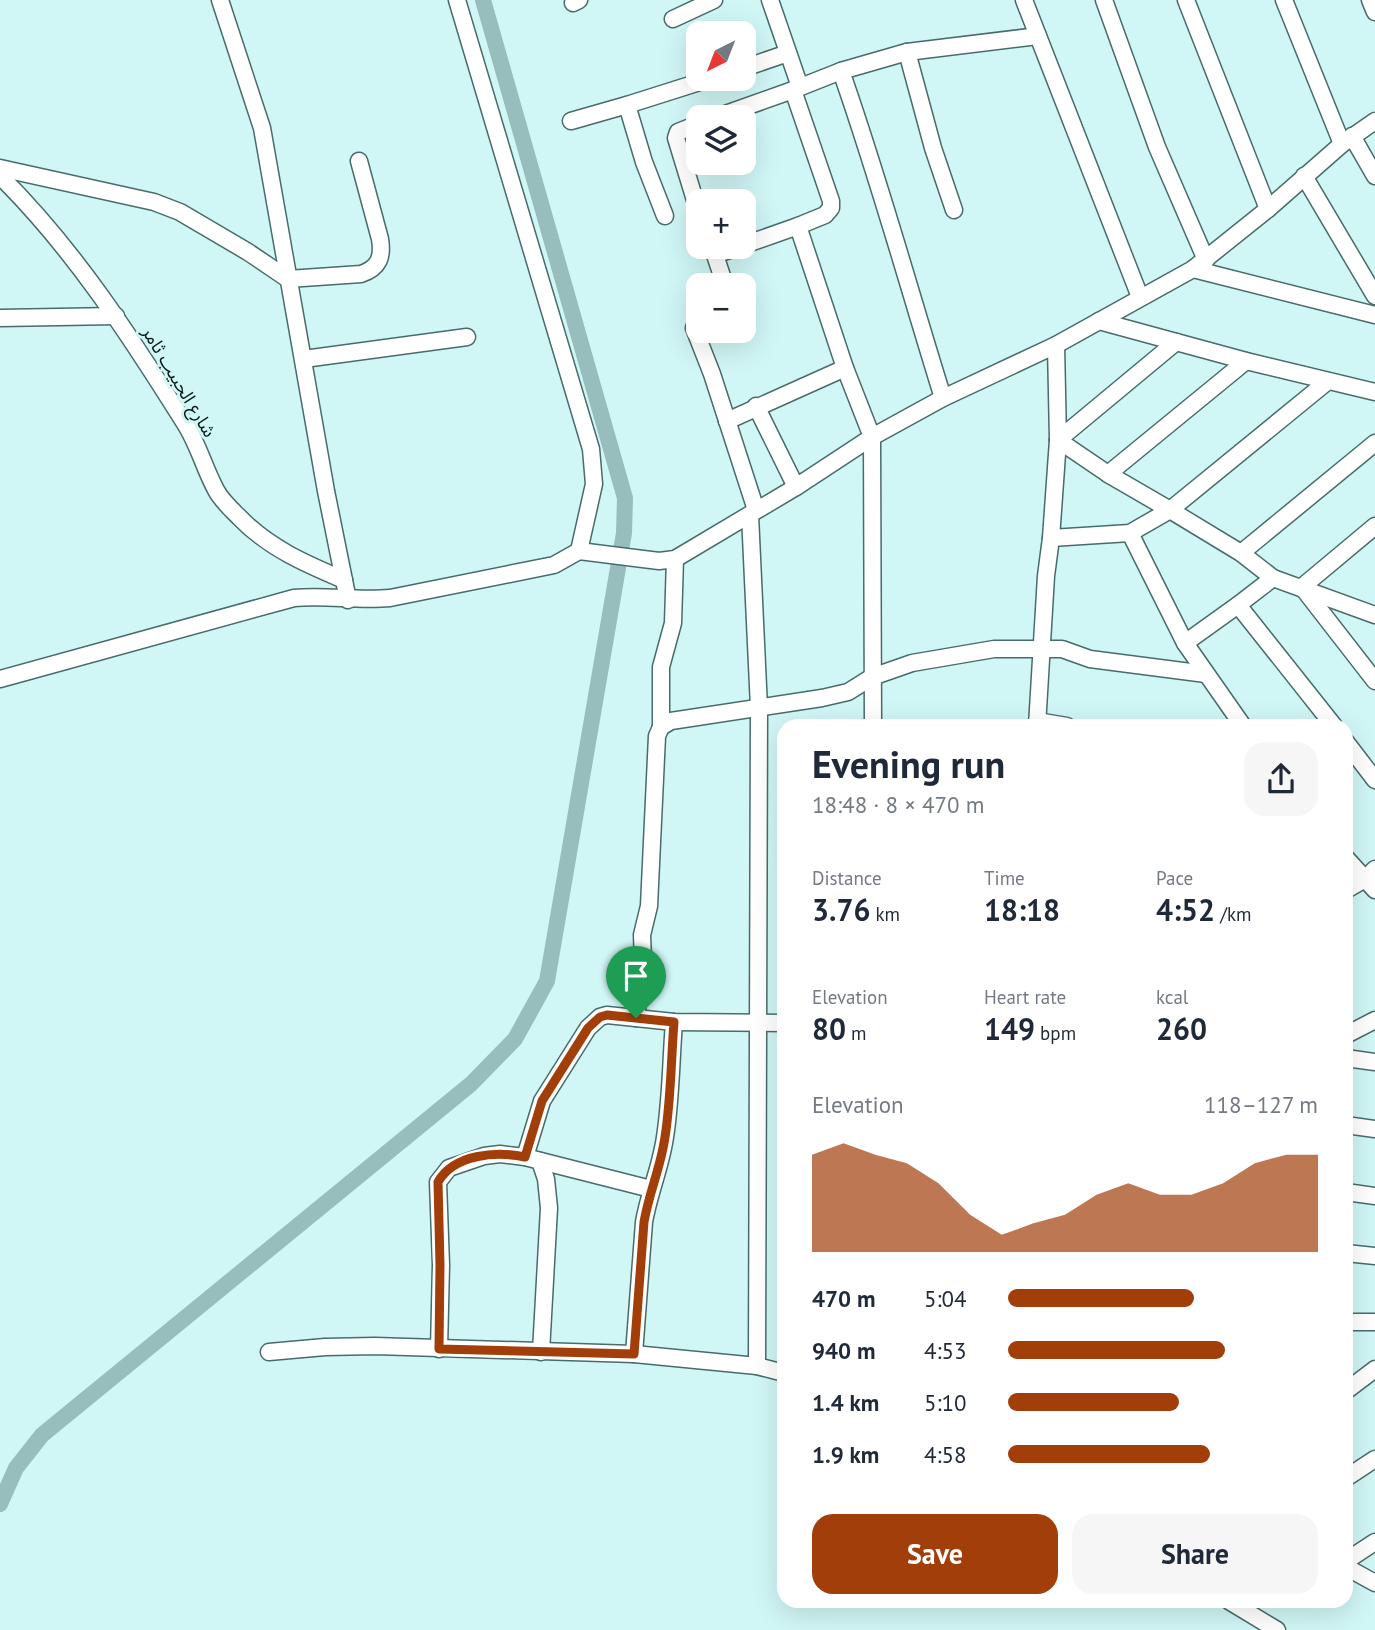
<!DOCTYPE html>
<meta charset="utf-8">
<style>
body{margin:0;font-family:"PT Sans","Noto Sans Arabic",sans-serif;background:#f6f6f7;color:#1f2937;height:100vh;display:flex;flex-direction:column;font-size:26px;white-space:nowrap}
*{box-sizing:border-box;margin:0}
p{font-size:23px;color:#747a83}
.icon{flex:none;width:38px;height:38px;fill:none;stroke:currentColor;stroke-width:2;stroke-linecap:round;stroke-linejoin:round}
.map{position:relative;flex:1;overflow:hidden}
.panel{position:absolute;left:777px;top:719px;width:576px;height:889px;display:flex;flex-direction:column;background:#fff;border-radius:21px;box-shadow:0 7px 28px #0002}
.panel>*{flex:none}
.needle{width:46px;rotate:222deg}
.buttons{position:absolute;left:686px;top:21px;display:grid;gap:14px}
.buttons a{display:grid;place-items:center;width:70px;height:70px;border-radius:14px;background:#fff;box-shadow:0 7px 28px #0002;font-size:35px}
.pin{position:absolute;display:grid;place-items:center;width:60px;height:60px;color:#fff;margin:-72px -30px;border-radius:50% 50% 50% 0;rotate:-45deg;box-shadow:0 0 7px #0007}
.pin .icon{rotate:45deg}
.round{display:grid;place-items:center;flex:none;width:74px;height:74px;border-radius:21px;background:#f6f6f7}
.headline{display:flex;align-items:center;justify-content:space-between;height:119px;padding:0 35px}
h1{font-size:38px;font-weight:600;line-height:52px}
.stats{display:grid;grid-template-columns:repeat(3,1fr);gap:10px;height:119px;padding:7px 35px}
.stats div{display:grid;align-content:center}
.stats b{font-size:30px;font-weight:600}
.stats small{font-size:19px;font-weight:400}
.stats p{font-size:19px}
.chart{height:196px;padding:14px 35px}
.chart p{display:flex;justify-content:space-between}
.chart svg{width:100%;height:126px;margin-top:7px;fill:#a23e0a;opacity:.7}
.action{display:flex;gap:14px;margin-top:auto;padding:14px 35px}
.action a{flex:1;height:80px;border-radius:21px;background:#a23e0a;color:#fff;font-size:28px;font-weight:600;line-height:80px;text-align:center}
.action a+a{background:#f6f6f7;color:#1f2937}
ul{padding:0 35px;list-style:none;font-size:23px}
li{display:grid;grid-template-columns:112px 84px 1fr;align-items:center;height:52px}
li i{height:18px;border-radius:9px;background:#a23e0a}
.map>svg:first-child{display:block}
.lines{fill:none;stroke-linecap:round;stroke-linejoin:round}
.canal{stroke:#97bdbc;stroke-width:16}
.minor-casing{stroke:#496b6a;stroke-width:19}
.minor{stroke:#fff;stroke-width:16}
.route-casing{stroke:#fff;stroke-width:14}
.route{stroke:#a23e0a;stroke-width:9}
.labels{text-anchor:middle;stroke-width:6;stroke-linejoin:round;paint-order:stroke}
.street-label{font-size:18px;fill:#081616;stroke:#d0f6f5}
</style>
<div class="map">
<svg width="1375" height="1630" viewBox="0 0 1375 1630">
<rect width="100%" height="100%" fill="#d0f6f5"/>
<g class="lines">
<!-- canal -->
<polyline class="canal" points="0,1504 16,1468 42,1435 471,1084 515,1039 547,981 624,533 625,498 483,0"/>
<!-- minor casing -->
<g class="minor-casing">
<g id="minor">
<polyline points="220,0 262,128 326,491 348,600"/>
<polyline points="457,0 591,449 594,484 579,551"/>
<polyline points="770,0 800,87"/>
<polyline points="1024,0 1140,297"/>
<polyline points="1104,0 1157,147 1206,260"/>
<polyline points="1186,0 1268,209"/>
<polyline points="1284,0 1342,144"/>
<polyline points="1370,0 1375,12"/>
<polyline points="573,3 579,0"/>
<polyline points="673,19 714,0"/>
<path d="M907,52L841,71C879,179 909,289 943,398"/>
<polyline points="744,68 788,53"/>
<polyline points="841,71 793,90 831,201 831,208 825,215 798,226 845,368 872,437 873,726"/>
<polyline points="717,117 793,90"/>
<polyline points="571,121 627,105"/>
<polyline points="698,124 678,132 676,138 698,210"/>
<polyline points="1352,136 1375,176"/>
<path d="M0,168L154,202L180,212L248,252L288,279L361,274C379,268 383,257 380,239L359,161"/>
<path d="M0,176C73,248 130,336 184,422C198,443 204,468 216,490C221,500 231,509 240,518C269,548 306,564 344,580"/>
<polyline points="1304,176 1375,296"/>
<polyline points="954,210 933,148 907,52 1038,36"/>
<polyline points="665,216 644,162 627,105 709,79"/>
<polyline points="744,245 798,226"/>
<polyline points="712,247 715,255 738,247"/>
<polyline points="715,255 725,285"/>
<polyline points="1193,269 1375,315"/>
<polyline points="698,317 694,328 712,374 756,510"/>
<polyline points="0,318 116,316"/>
<polyline points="1099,321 1246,361 1375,392"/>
<polyline points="304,359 467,337"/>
<polyline points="756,406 796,487"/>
<polyline points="727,421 845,368"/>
<polyline points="1058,440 1108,474 1170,510 1328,381"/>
<polyline points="1058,440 1176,342"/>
<polyline points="1108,474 1246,361"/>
<polyline points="750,515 759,708 757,1366 784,1373"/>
<polyline points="1375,526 1302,587 1375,681"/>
<polyline points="1130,533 1185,643 1243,726"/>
<polyline points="1051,538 1130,533 1170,510 1241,553 1273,578 1375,615"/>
<polyline points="1241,553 1375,443"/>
<polyline points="1238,605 1273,578"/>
<polyline points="1185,643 1238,605 1334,726"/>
<path d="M0,679L294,598C326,595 357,601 390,598L554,565L579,551L659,561L675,559L796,487L872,437L943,398L1056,345L1193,269L1268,209L1342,144L1375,121"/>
<polyline points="1037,721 1067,726"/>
<polyline points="1037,726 1046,576 1051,538 1058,440 1056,345"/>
<polyline points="661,727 661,667 673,623 675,559"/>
<polyline points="1346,742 1375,780"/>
<polyline points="1346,858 1375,890"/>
<polyline points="1346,890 1365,879 1375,869"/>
<polyline points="636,1018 643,961 642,935 649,906 657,736 661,727 671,721 822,698 848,692 872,677 912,663 994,649 1062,649 1090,659 1206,674"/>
<polyline points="1346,1035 1375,1020"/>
<polyline points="1346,1058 1375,1062"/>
<polyline points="1346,1125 1375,1129"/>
<polyline points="525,1157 542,1101 588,1028 600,1017 607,1015 674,1022 784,1023"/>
<polyline points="540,1161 546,1179 549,1208 541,1352"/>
<polyline points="1346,1192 1375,1196"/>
<polyline points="1346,1253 1375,1256"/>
<polyline points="1346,1322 1375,1322"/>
<polyline points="439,1349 441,1265 438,1182 449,1168 484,1156 500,1154 525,1157 651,1189"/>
<polyline points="269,1352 325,1347 375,1346 634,1354 757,1366"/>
<path d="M634,1354L644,1222C649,1193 661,1166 665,1137C671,1099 671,1060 674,1022"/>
<polyline points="1346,1391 1375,1369"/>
<polyline points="1346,1478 1375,1459"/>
<polyline points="1346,1561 1375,1542"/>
<polyline points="1346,1567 1375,1583"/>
<polyline points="1229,1601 1277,1630"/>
</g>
</g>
<!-- minor -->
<use href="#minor" class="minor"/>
</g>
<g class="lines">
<!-- route casing -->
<g class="route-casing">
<path id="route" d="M607,1015L674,1022C671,1060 671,1099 665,1137C661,1166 649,1193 644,1222L634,1354L439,1349L440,1265L438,1182C454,1154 496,1151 525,1157L542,1101L588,1028L600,1017Z"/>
</g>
<!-- route -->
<use href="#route" class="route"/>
</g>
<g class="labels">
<!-- street labels -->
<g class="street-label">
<text transform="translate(179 382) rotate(59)" y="6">شارع الحبيب ثامر</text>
</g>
</g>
</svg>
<div class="buttons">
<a><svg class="needle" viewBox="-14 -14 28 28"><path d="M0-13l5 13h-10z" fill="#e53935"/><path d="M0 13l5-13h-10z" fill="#747a83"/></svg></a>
<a><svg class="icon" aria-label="layers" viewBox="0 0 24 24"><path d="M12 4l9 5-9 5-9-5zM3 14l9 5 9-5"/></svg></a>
<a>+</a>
<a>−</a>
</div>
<div class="pin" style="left:636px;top:1018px;background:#1e9e55"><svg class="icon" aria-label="arrive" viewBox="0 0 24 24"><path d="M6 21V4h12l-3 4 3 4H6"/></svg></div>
<section class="panel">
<div class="headline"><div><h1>Evening run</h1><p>18:48 · 8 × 470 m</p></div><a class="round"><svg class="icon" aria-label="share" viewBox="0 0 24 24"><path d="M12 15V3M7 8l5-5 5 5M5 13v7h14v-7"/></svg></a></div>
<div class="stats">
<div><p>Distance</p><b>3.76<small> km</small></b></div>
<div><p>Time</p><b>18:18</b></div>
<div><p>Pace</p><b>4:52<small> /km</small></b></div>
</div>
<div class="stats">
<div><p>Elevation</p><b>80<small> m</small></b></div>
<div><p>Heart rate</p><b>149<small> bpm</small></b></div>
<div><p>kcal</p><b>260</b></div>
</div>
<div class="chart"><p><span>Elevation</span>118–127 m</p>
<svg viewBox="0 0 160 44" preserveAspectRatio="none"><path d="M0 44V10L10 6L20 10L30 13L40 20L50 31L60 38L70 34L80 31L90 24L100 20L110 24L120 24L130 20L140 13L150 10L160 10V44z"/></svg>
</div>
<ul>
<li><b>470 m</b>5:04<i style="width:60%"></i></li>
<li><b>940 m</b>4:53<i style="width:70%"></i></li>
<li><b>1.4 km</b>5:10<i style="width:55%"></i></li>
<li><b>1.9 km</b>4:58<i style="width:65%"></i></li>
</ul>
<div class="action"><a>Save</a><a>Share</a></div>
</section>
</div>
